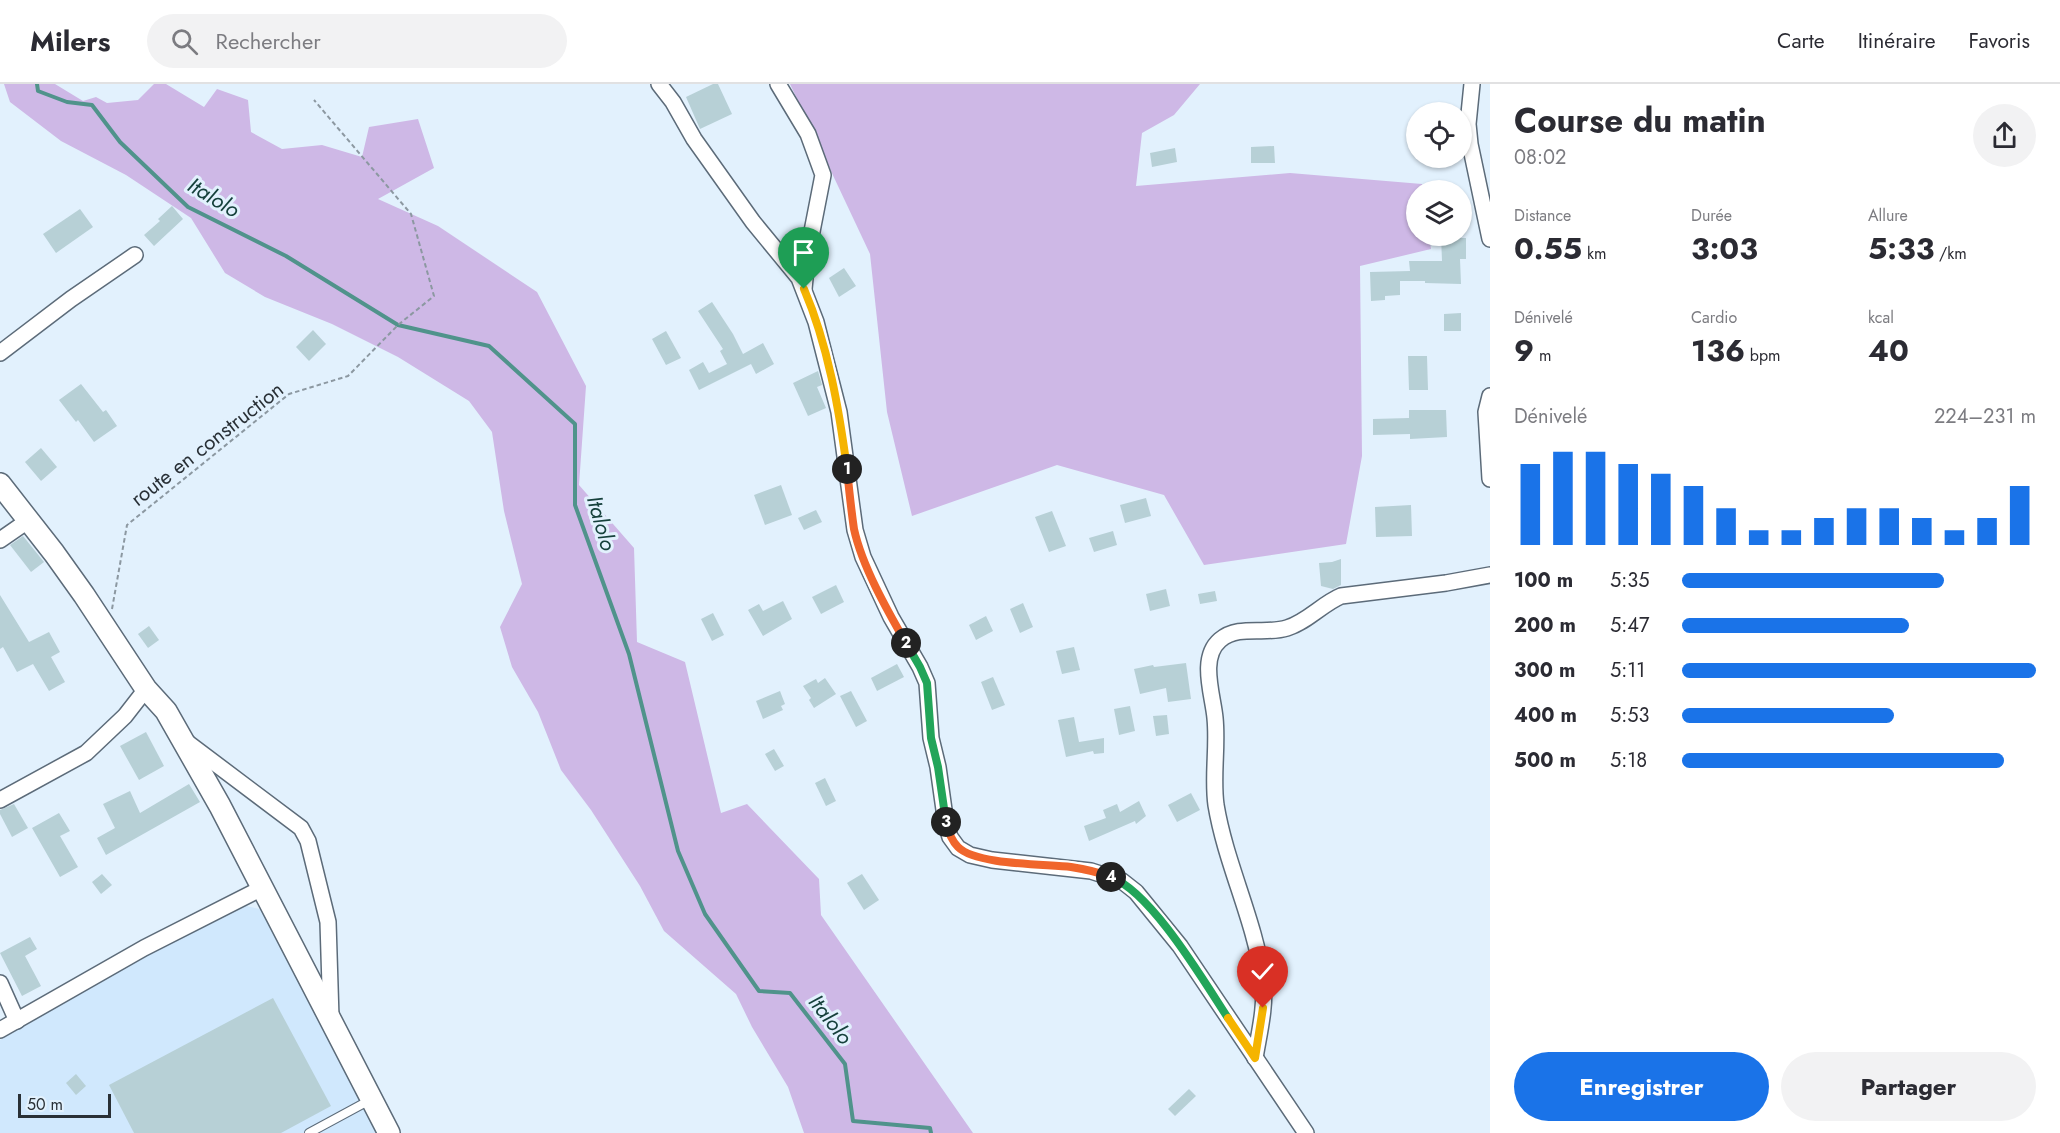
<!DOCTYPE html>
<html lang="fr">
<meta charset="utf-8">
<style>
body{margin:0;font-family:Jost,sans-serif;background:#f2f2f3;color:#2b2b33;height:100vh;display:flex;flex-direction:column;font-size:22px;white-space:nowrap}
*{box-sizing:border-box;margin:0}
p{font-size:20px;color:#7c7c81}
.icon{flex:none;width:33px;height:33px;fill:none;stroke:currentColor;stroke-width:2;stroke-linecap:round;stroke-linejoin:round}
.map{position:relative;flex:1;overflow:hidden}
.details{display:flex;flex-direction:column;background:#fff;width:570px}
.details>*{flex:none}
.tools{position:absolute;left:1406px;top:18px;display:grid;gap:12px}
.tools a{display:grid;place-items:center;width:66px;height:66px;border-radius:50%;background:#fff;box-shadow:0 2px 4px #0004;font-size:30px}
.scale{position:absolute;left:18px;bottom:15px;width:93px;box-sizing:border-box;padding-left:6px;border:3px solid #293036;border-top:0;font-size:16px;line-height:21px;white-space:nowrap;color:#293036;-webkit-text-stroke:4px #e2f1fd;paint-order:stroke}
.pin{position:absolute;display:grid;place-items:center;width:51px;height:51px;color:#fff;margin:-62px -26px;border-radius:50% 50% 50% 0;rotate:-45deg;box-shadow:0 0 6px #0007}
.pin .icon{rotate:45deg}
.km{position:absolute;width:30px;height:30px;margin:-15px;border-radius:50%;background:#222;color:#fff;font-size:16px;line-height:30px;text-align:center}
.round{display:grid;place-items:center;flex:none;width:63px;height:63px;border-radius:32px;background:#f2f2f3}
.summary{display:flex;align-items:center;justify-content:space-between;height:102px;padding:0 24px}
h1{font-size:33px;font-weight:700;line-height:45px}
.metrics{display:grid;grid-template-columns:repeat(3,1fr);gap:9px;height:102px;padding:6px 24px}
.metrics div{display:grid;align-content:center}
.metrics b{font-size:30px;font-weight:700}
.metrics small{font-size:16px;font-weight:400}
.metrics p{font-size:16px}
.chart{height:168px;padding:12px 24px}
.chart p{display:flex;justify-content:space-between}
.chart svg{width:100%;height:108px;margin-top:6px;stroke:#1a73e8;stroke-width:6}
.cta{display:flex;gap:12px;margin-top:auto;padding:12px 24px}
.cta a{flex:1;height:69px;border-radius:36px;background:#1a73e8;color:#fff;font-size:24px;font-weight:700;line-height:69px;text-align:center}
.cta a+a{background:#f2f2f3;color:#2b2b33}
ul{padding:0 24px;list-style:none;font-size:20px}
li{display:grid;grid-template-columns:96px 72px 1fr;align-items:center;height:45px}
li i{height:15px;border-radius:8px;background:#1a73e8}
header{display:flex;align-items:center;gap:36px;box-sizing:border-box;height:84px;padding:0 30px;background:#fff;border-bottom:2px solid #e1e1e2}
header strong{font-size:28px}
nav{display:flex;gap:33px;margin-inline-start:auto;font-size:21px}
.search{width:420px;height:54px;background:#f2f2f3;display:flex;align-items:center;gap:15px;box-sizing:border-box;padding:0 21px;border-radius:33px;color:#7c7c81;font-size:22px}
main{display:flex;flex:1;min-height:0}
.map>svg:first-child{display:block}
.built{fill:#d0e8fd}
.green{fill:#ceb8e6}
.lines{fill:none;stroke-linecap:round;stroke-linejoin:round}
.stream{stroke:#50938b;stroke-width:4}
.building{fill:#b7d0d6}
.lane-casing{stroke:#5c6b79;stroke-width:10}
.street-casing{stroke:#5c6b79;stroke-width:18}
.secondary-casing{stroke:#5c6b79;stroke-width:24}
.path{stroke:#8c98a1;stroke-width:2;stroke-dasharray:4.5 3;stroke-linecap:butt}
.lane{stroke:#fff;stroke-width:8}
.street{stroke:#fff;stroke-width:15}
.secondary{stroke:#fff;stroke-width:21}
.split-1-casing{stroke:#fff;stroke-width:12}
.split-2-casing{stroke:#fff;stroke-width:12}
.split-3-casing{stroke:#fff;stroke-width:12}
.split-4-casing{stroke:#fff;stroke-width:12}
.split-5-casing{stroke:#fff;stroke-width:12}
.split-6-casing{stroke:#fff;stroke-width:12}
.split-1{stroke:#f5b400;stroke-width:8}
.split-2{stroke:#f0652b;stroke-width:8}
.split-3{stroke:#22a559;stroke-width:8}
.split-4{stroke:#f0652b;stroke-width:8}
.split-5{stroke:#22a559;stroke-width:8}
.split-6{stroke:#f5b400;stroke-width:8}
.labels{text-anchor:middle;stroke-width:6;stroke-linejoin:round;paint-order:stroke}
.street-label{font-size:21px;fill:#293036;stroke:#e2f1fd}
.water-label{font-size:22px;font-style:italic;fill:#16413c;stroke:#e2f1fd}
</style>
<header>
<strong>Milers</strong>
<div class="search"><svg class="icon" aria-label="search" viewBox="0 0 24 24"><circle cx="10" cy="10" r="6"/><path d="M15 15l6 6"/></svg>Rechercher</div>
<nav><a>Carte</a><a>Itinéraire</a><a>Favoris</a></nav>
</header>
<main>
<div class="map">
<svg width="1490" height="1049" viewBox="0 0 1490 1049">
<rect width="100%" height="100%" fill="#e2f1fd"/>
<!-- built -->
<polygon class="built" points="234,819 264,826 377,1049 0,1049 0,956"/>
<!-- green -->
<g class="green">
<polygon points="4,0 55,0 83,17 96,13 107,19 138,16 154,0 166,0 204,23 217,5 248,16 251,48 282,65 322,61 362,73 369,43 418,35 434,84 378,115 438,142 537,208 586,302 579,401 634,464 637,558 685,578 721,729 747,720 819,795 821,831 973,1049 804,1049 788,1003 752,943 736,910 664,847 640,802 591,726 561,686 538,628 512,583 500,543 522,500 504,427 492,348 469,317 398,273 332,240 265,213 225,189 191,134 126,91 61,57 10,18"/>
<polygon points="790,0 1200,0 1174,31 1142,49 1136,102 1290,89 1422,100 1423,106 1416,106 1416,152 1429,152 1431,165 1360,182 1362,372 1346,460 1204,481 1164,411 1057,381 912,432 887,328 870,170"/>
</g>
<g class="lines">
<!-- stream -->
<polyline class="stream" points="37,0 38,7 67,18 92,21 120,58 188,123 286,172 398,241 489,262 575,340 575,421 629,570 678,767 705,830 759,907 790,909 845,980 853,1037 930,1044 931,1049"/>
</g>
<!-- building -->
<g class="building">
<polygon points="713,0 718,0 732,30 700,45 686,13"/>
<polygon points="1274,62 1275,79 1251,79 1251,63"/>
<polygon points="1175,64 1177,78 1152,83 1150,69"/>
<polygon points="172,122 183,135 154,162 144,151 160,137 158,135"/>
<polygon points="80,125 93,143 56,169 43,150"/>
<polygon points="1441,152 1460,152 1460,154 1466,154 1466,175 1460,175 1461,200 1425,199 1425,197 1400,197 1400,211 1385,212 1385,216 1371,217 1370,188 1410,187 1409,177 1442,177"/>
<polygon points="844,184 856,202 839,213 829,194"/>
<polygon points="712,218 733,250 743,270 763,259 774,280 756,290 751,280 699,306 689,286 703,278 709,289 727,280 720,267 723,265 698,227"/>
<polygon points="1461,229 1461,247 1444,247 1444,230"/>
<polygon points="313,246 326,260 309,277 296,263"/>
<polygon points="666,247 681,274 666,281 652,255"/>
<polygon points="1408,272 1427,272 1428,306 1409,306"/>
<polygon points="818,287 822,301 817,303 826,324 808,332 793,299"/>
<polygon points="81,300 103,328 106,326 117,342 94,358 78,336 76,338 59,316"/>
<polygon points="1409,326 1446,326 1447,353 1410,355 1410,350 1373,351 1373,335 1409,334"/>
<polygon points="41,364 57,383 41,397 25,378"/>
<polygon points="781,401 792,431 765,441 754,411"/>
<polygon points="1146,414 1151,432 1125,439 1120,421"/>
<polygon points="1411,421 1412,452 1376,453 1375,423"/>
<polygon points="816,426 822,438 804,446 798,434"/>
<polygon points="1052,427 1066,462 1049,468 1035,433"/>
<polygon points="1113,447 1117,461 1094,468 1089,454"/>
<polygon points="23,452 44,478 31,488 10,461"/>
<polygon points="1341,475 1341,501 1333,505 1321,502 1319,479 1332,478"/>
<polygon points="836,501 844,518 821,530 812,513"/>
<polygon points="1166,505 1170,522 1150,527 1146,510"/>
<polygon points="1215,507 1217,517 1200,520 1198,510"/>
<polygon points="0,511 29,558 49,548 60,568 51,573 65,598 49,607 33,580 17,588 3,563 0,565"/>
<polygon points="783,517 792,535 763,552 748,526 759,520 763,527"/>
<polygon points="1023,519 1033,543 1020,549 1010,525"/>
<polygon points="713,529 724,551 712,557 701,535"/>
<polygon points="986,532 993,547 976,556 969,541"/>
<polygon points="149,542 159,556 148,564 138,550"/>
<polygon points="1074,563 1080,586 1062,590 1056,567"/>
<polygon points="1186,579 1191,615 1168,618 1166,604 1140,610 1134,585 1153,581 1154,583"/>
<polygon points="897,580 904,593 877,607 871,594"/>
<polygon points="993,593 1005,621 992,626 981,598"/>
<polygon points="825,594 836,610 814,624 809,616 811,614 803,602 816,595 818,599"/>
<polygon points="780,607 785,620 781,622 783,626 763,635 756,617"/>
<polygon points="851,607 867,637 856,643 840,612"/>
<polygon points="1130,622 1135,647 1119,651 1114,625"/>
<polygon points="1167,631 1169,650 1156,652 1153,632"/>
<polygon points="1074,633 1079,658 1104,654 1104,669 1094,670 1093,667 1066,673 1058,636"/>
<polygon points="146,648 164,682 139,696 120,662"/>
<polygon points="774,665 784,682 775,687 765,670"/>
<polygon points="825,694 836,717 826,722 815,699"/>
<polygon points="189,700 200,718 106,771 97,754 115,744 103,720 130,707 140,729"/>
<polygon points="1191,709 1200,726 1177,738 1168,721"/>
<polygon points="1139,717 1146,732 1136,740 1135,737 1089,757 1084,742 1106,734 1103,726 1117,720 1120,728"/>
<polygon points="14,720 28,744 12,753 0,730 0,726"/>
<polygon points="59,729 70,747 60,752 78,783 60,793 32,744"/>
<polygon points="102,790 112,801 101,810 92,798"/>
<polygon points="862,790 879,816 864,826 847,799"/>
<polygon points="30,853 37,865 25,872 41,902 22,912 0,869"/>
<polygon points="273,914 331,1022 281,1049 134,1049 109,1001"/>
<polygon points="76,990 86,1002 76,1011 66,999"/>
<polygon points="1189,1005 1196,1012 1175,1032 1168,1025"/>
</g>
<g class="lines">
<!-- lane casing -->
<g class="lane-casing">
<polyline id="lane" points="309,1049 370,1016"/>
</g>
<!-- street casing -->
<g class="street-casing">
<g id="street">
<polyline points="659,0 673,18 694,55 753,138 799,194 816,238 839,328 855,446 863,473 891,533 920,583 927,599 931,654 938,683 946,740 950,753 958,764 970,771 992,776 1091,787 1122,797 1136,808 1180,862 1306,1049"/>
<polyline points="778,0 808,50 823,91 807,173 804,205"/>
<polyline points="1472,0 1468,40 1470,60 1490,155"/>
<polyline points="0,269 71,215 135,171"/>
<polyline points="1490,312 1486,328 1490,395"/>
<polyline points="0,456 29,436"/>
<polyline points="188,659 301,744 308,757 328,838 331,934"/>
<polyline points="0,716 86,669 125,632 146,605"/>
<polyline points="0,899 17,937"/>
<polyline points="0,946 144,864 262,804"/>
<path d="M1255,974C1259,949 1266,923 1263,897C1255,836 1226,781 1216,721C1212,692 1218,663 1215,634C1213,611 1199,574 1220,556C1239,540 1265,551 1287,544C1307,538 1322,520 1341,512L1446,499L1490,491"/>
</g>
</g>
<!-- secondary casing -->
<g class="secondary-casing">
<polyline id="secondary" points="0,400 54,469 84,511 146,605 166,627 220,722 389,1049"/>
</g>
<!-- path -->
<polyline class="path" points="112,525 127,441 289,310 348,292 398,241 434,212 411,130 314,16"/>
<!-- lane -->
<use href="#lane" class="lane"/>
<!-- street -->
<use href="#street" class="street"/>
<!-- secondary -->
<use href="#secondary" class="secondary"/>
</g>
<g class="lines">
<!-- split-1 casing -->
<g class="split-1-casing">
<path id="split-1" d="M804,205C828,261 839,325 847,385"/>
</g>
<!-- split-2 casing -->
<g class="split-2-casing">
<path id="split-2" d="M847,385C849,405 851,425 854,445C862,482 887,526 906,559"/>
</g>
<!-- split-3 casing -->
<g class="split-3-casing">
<polyline id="split-3" points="906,559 920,583 927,599 931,654 938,683 946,738"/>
</g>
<!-- split-4 casing -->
<g class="split-4-casing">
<path id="split-4" d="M946,738C948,747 951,756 958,763C976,781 1044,780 1071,783C1084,785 1098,788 1111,793"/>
</g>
<!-- split-5 casing -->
<g class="split-5-casing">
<path id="split-5" d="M1111,793C1152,809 1203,896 1228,934"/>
</g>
<!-- split-6 casing -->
<g class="split-6-casing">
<polyline id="split-6" points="1228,934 1255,974 1263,924"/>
</g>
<!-- split-1 -->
<use href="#split-1" class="split-1"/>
<!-- split-2 -->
<use href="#split-2" class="split-2"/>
<!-- split-3 -->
<use href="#split-3" class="split-3"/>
<!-- split-4 -->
<use href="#split-4" class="split-4"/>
<!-- split-5 -->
<use href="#split-5" class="split-5"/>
<!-- split-6 -->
<use href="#split-6" class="split-6"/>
</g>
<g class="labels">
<!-- street labels -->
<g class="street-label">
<text transform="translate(207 360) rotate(-38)" y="7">route en construction</text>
</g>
<!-- water labels -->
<g class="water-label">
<text transform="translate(214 113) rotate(31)" y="8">Italolo</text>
<text transform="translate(602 439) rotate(74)" y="8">Italolo</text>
<text transform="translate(831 935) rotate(52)" y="8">Italolo</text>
</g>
</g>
</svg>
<div class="tools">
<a><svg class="icon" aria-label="locate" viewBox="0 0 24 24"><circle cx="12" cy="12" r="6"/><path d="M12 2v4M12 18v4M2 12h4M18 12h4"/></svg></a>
<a><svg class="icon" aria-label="layers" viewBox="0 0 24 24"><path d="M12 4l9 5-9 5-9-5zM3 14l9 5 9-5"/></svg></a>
</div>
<div class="scale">50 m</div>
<div class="pin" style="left:804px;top:205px;background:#1e9e55"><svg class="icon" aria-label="arrive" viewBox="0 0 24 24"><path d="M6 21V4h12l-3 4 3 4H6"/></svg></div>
<div class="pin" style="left:1263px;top:924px;background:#d93025"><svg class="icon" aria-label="check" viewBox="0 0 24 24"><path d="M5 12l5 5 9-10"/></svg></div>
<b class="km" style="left:847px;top:385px">1</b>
<b class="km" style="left:906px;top:559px">2</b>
<b class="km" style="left:946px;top:738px">3</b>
<b class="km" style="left:1111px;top:793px">4</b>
</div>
<section class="details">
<div class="summary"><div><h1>Course du matin</h1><p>08:02</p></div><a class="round"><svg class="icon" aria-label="share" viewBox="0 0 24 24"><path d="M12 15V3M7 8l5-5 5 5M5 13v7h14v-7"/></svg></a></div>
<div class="metrics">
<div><p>Distance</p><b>0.55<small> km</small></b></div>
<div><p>Durée</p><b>3:03</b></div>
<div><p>Allure</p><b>5:33<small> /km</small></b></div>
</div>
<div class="metrics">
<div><p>Dénivelé</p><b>9<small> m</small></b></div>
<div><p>Cardio</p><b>136<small> bpm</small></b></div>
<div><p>kcal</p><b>40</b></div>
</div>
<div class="chart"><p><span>Dénivelé</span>224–231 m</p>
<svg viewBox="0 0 160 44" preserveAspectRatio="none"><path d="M5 44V11M15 44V6M25 44V6M35 44V11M45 44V15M55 44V20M65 44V29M75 44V38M85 44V38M95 44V33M105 44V29M115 44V29M125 44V33M135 44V38M145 44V33M155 44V20"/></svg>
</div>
<ul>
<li><b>100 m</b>5:35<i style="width:74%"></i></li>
<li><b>200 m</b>5:47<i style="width:64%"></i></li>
<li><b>300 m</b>5:11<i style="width:100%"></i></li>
<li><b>400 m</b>5:53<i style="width:60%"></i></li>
<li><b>500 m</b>5:18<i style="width:91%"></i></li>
</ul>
<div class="cta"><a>Enregistrer</a><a>Partager</a></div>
</section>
</main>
